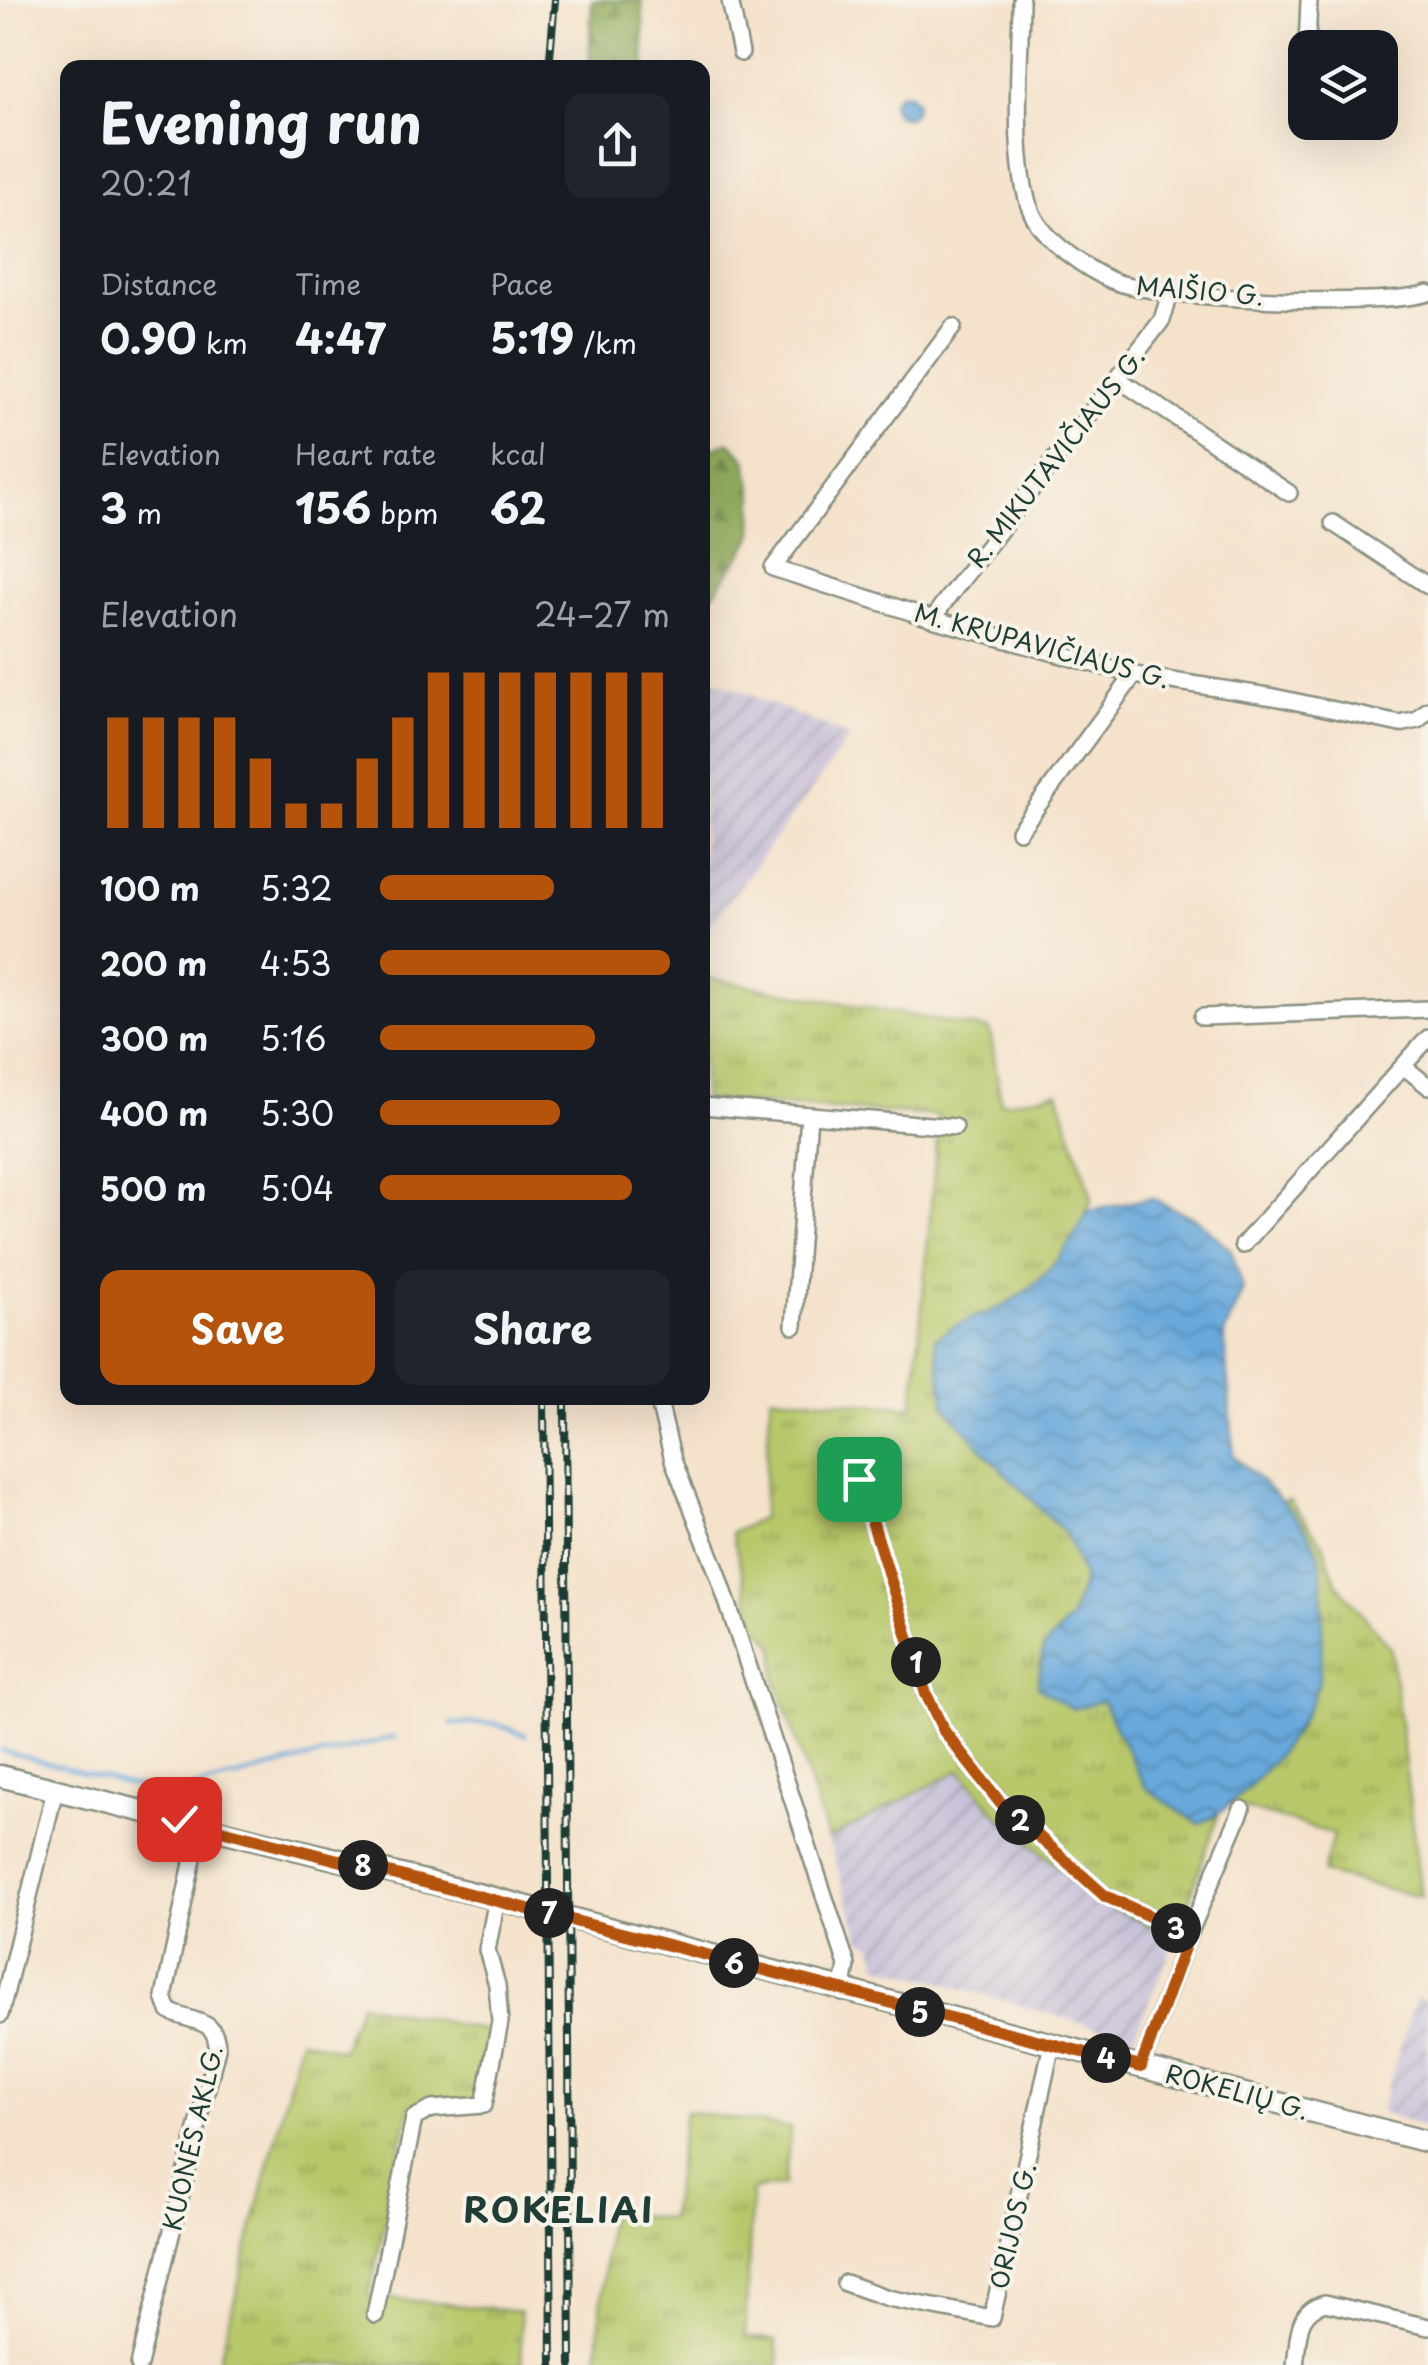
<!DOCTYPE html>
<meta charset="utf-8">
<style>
body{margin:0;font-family:"Playpen Sans",sans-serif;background:#20242c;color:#f1f3f6;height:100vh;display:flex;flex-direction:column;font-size:38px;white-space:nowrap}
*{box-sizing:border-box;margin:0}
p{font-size:32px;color:#9ea1a6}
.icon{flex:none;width:55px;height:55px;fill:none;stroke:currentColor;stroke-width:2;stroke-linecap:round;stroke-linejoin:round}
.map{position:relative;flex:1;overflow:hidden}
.drawer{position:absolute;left:60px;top:60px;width:650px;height:1345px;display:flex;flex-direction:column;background:#171b24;border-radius:20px;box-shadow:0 10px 40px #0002}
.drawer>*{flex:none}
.buttons{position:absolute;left:1288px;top:30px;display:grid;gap:20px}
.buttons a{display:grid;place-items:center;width:110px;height:110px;border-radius:20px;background:#171b24;box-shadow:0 10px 40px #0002;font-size:50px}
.pin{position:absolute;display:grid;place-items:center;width:85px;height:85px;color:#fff;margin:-42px;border-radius:20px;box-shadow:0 5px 15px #0006}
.km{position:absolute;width:50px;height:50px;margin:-25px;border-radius:50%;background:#222;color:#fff;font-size:28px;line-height:50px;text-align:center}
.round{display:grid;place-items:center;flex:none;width:105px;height:105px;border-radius:20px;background:#20242c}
.overview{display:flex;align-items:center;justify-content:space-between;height:170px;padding:0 40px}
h1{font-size:55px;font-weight:700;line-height:75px}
.metrics{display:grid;grid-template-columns:repeat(3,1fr);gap:15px;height:170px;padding:10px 40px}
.metrics div{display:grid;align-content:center}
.metrics b{font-size:42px;font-weight:700}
.metrics small{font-size:28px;font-weight:400}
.metrics p{font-size:28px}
.chart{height:280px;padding:20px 40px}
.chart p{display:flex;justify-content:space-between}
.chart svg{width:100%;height:180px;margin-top:10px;stroke:#b45309;stroke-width:6}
.primary-button{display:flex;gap:20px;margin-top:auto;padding:20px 40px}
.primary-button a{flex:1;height:115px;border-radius:20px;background:#b45309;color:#fff;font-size:40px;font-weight:700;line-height:115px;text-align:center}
.primary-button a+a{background:#20242c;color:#f1f3f6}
ul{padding:0 40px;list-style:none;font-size:32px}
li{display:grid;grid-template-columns:160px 120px 1fr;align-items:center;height:75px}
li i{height:25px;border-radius:12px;background:#b45309}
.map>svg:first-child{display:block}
.industrial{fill:url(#industrial-furrows)}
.grass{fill:url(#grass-tufts);stroke:#6b824e;stroke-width:2.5}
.forest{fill:url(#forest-firs);stroke:#587448;stroke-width:2.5}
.water{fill:url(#water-waves);stroke:#437288;stroke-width:2.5}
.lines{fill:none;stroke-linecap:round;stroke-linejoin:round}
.stream{stroke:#67a8db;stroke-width:4}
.minor-casing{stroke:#8a9080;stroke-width:20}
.major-casing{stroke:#8a9080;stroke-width:25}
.minor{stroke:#fff;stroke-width:15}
.major{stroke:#fff;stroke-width:20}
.rail-casing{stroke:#1f3d34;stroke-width:8}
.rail{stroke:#f7f3e8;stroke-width:4;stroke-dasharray:11;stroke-linecap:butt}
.route-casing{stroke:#fff;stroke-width:20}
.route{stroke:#b45309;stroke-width:12}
.labels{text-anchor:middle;stroke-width:8;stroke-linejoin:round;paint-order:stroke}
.street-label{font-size:25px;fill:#1f3d34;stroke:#f7f3e8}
.district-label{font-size:35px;font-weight:bold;letter-spacing:2.5px;fill:#1f3d34;stroke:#f7f3e8}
</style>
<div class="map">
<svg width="1428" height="2365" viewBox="0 0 1428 2365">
<defs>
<pattern id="industrial-furrows" width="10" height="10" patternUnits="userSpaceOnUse" patternTransform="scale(2.5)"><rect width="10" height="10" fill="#c7c0d8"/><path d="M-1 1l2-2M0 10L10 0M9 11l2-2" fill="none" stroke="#a19db0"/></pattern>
<pattern id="grass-tufts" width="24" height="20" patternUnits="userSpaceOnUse" patternTransform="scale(2.5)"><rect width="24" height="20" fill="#b7c769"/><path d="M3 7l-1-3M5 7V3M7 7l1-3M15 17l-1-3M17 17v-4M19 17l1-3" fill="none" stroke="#94a357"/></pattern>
<pattern id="forest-firs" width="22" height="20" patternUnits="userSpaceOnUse" patternTransform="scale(2.5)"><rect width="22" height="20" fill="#91ac5d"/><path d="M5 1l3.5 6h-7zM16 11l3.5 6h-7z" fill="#768d4e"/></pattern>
<pattern id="water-waves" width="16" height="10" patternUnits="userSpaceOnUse" patternTransform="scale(2.5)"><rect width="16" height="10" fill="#67a8db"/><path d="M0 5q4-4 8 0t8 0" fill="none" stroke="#548ab2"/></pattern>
</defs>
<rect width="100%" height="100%" fill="#f7f3e8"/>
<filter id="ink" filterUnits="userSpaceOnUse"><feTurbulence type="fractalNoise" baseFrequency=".01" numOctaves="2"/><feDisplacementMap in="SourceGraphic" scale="20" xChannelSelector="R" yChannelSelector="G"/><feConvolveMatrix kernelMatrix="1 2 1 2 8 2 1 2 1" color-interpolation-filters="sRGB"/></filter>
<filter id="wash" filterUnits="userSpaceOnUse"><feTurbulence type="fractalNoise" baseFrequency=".0048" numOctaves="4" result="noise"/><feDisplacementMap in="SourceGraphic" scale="40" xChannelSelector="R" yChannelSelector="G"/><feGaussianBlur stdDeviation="2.25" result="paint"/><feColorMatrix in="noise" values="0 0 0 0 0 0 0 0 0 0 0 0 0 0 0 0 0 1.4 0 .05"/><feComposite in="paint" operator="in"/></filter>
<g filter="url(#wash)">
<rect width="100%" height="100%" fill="#f4e2cb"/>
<!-- industrial -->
<g class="industrial">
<polygon points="703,675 850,737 703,936"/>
<polygon points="960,1770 1000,1817 1100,1903 1176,1937 1133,2038 878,1964 873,1945 860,1938 828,1839"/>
<polygon points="1416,1998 1428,2002 1428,2129 1380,2111"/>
</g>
<!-- grass -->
<g class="grass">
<path d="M702,977L990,1030L1001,1103L1058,1092L1092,1198C1075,1248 1044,1284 998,1308C976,1320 954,1323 935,1339L945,1406L990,1458L1066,1534L1084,1579L1070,1620L1043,1648L1102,1701L1146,1788L1198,1823L1218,1816L1176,1937L1100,1903L1000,1817L960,1770L828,1839L776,1679L775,1646L755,1623L732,1533L762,1518L771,1396L913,1407L939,1116L703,1100Z"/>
<polygon points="1289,1500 1323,1544 1336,1582 1391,1649 1421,1897 1323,1873 1333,1834 1229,1804 1296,1732 1318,1685 1319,1554 1283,1502"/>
<polygon points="360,2003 495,2033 480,2101 410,2106 369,2296 520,2312 522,2365 218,2365 300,2039 342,2050"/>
<polygon points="685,2111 791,2128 784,2185 752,2190 745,2337 776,2340 779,2365 597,2365 608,2211 670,2219"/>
</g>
<!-- forest -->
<g class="forest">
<polygon points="592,0 642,0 645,67 589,67"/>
<polygon points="729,442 746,459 754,495 753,537 703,609 703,452"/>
</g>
<!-- water -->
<g class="water">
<circle cx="904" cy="105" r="12"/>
<path d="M1151,1198L1197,1219L1231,1250L1243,1289L1224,1335L1234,1456C1259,1480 1309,1521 1319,1555C1325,1575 1323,1667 1317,1686C1305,1730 1240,1807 1199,1824L1146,1788L1102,1701L1072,1709L1038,1687L1043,1648L1070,1620L1084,1579L1066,1534L990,1458L945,1406L935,1339C952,1325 971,1320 991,1311C1039,1291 1065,1255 1088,1211Z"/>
</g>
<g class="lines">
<!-- stream -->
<g class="stream">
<polyline points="451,1724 493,1723 526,1735"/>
<polyline points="0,1750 131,1786 178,1791"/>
<polyline points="189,1789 394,1737"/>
</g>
</g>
</g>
<g filter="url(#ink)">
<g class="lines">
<!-- minor casing -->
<g class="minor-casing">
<g id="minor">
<polyline points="730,0 741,53"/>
<path d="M1021,0C1021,54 1009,174 1035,219C1049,243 1086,269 1111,280C1155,300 1383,308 1428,293"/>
<polyline points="1307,48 1309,0"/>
<polyline points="1305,86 1305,85"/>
<polyline points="953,327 773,568 936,620 1134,675 1274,697 1400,724 1418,720 1428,710"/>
<polyline points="1118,379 1289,493"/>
<polyline points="1333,523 1428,586"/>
<polyline points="936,620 940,608 1162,320 1170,294"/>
<polyline points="1019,831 1134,675"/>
<polyline points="1202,1017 1428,1009"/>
<polyline points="1403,1066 1428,1086"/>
<polyline points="702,1106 955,1127"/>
<polyline points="1243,1245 1428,1038"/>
<polyline points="794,1326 809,1115"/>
<polyline points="658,1398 673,1460 718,1574 847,1965 842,1993"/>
<polyline points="859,1479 926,1694 944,1731 998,1800 1105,1896 1189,1934"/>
<polyline points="0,2015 55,1790"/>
<polyline points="1141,2067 1189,1934 1242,1809"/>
<polyline points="845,2283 888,2298 992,2318 1052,2044"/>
<polyline points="375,2315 414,2118 432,2109 484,2105 500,2022 497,1985 487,1950 497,1899"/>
<path d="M139,2365L217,2048C217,2018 192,2023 169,2011L164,1997L200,1825"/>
<path d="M1295,2365C1299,2339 1295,2311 1325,2303L1428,2327"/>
</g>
</g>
<!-- major casing -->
<g class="major-casing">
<polyline id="major" points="0,1776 497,1899 1428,2142"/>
</g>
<!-- minor -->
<use href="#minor" class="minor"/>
<!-- major -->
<use href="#major" class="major"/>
<!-- rail casing -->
<g class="rail-casing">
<g id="rail">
<polyline points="549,68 555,0"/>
<polyline points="544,1398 552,2365"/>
<polyline points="565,1398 571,2365"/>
</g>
</g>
<!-- rail -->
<use href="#rail" class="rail"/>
</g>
</g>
<g class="lines" filter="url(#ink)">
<!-- route casing -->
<g class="route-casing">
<polyline id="route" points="179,1819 1141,2067 1189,1934 1105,1896 998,1800 944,1731 926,1694 859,1479"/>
</g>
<!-- route -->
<use href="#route" class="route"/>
</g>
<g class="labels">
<!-- street labels -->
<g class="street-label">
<text transform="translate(1200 291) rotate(5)" y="9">MAIŠIO G.</text>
<text transform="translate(1056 458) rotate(-52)" y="9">R. MIKUTAVIČIAUS G.</text>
<text transform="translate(1042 646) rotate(15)" y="9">M. KRUPAVIČIAUS G.</text>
<text transform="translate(1237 2092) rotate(15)" y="9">ROKELIŲ G.</text>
<text transform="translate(193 2138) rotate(-77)" y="9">KUONĖS AKLG.</text>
<text transform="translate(1013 2226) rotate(-77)" y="9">ORIJOS G.</text>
</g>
<!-- district labels -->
<g class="district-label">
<text x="559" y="2223">ROKELIAI</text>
</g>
</g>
</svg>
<div class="buttons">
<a><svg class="icon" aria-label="layers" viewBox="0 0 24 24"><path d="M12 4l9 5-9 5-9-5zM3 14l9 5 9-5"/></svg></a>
</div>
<div class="pin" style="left:859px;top:1479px;background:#1e9e55"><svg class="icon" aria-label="arrive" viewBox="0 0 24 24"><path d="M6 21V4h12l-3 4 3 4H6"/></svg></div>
<div class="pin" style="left:179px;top:1819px;background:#d93025"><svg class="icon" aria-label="check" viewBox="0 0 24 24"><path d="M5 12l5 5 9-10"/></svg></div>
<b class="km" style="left:916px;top:1662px">1</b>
<b class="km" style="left:1020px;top:1820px">2</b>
<b class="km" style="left:1176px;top:1928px">3</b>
<b class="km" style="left:1106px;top:2058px">4</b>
<b class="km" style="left:920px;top:2012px">5</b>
<b class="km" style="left:734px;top:1963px">6</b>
<b class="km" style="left:549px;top:1913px">7</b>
<b class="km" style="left:363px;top:1865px">8</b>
<section class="drawer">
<div class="overview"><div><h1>Evening run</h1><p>20:21</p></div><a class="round"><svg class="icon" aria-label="share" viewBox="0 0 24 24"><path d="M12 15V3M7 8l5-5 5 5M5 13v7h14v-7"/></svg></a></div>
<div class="metrics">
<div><p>Distance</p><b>0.90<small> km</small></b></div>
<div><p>Time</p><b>4:47</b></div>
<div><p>Pace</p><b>5:19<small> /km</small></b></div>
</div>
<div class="metrics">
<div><p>Elevation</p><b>3<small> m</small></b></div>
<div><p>Heart rate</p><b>156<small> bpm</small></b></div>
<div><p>kcal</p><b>62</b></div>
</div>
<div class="chart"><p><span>Elevation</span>24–27 m</p>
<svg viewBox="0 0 160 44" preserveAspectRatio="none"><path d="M5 44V17M15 44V17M25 44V17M35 44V17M45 44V27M55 44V38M65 44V38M75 44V27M85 44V17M95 44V6M105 44V6M115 44V6M125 44V6M135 44V6M145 44V6M155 44V6"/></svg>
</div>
<ul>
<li><b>100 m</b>5:32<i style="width:60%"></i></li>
<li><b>200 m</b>4:53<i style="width:100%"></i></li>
<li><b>300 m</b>5:16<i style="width:74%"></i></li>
<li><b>400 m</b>5:30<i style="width:62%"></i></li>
<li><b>500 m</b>5:04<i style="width:87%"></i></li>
</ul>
<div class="primary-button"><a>Save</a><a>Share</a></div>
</section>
</div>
